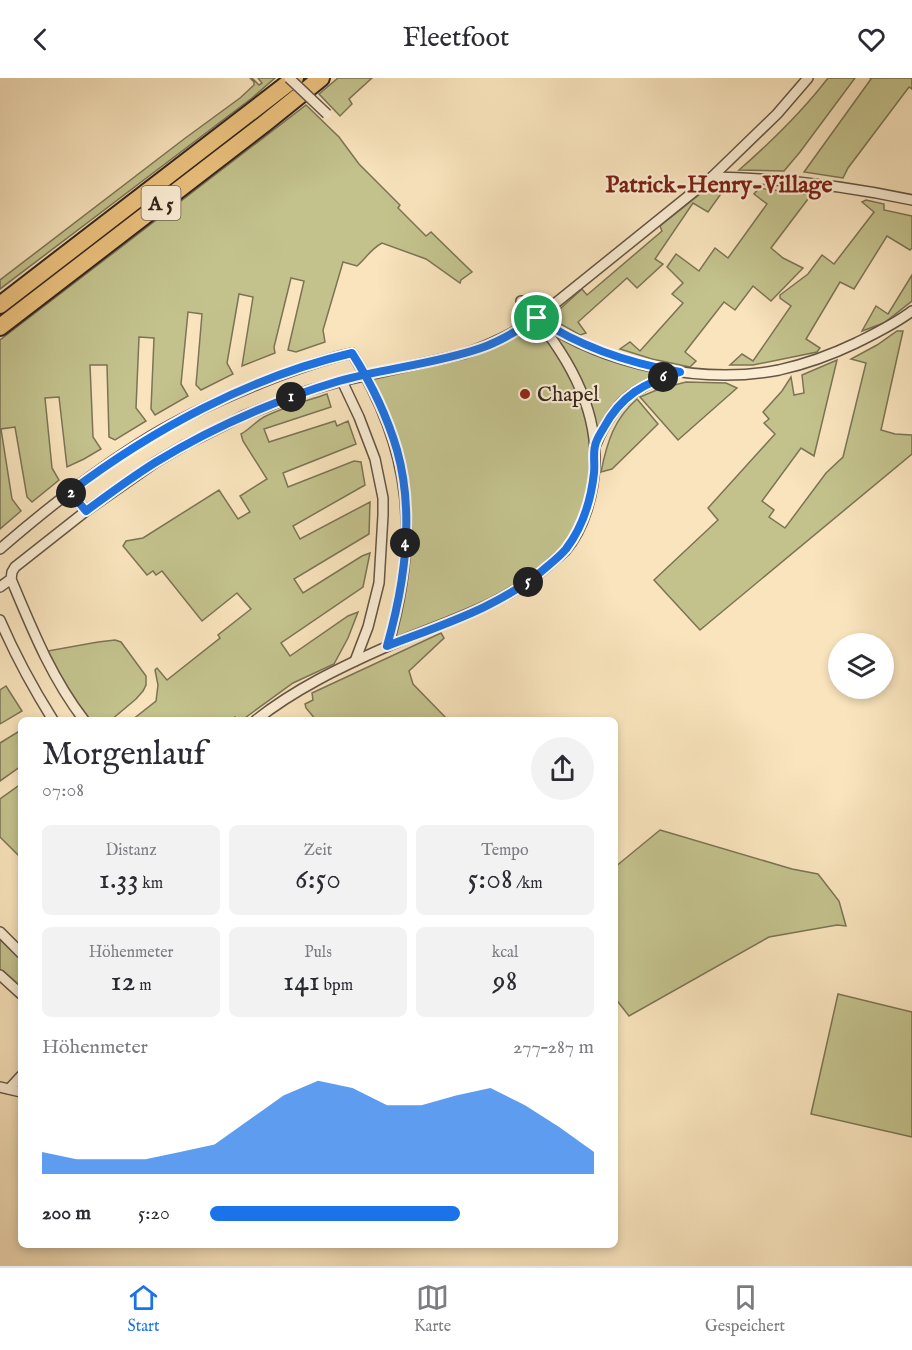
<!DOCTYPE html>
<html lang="de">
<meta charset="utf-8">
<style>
body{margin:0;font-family:"IM FELL English",serif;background:#f2f2f3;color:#2b2b33;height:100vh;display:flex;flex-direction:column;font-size:22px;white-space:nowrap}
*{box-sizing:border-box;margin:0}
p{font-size:20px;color:#7c7c81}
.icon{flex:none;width:33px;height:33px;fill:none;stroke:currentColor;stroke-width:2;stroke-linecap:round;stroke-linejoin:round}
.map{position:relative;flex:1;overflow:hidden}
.panel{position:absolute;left:18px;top:639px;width:600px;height:531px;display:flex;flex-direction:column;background:#fff;border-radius:9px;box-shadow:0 3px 9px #0003}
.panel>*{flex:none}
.buttons{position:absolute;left:828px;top:555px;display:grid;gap:12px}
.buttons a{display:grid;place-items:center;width:66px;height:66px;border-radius:50%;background:#fff;box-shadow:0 3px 9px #0003;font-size:30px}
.pin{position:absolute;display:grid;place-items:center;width:51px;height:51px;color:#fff;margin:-26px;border:3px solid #fff;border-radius:50%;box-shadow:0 2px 6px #0007}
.km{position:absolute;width:30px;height:30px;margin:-15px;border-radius:50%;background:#222;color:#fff;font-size:16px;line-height:30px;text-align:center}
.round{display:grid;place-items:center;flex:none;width:63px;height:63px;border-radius:32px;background:#f2f2f3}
.overview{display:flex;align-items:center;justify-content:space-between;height:102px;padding:0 24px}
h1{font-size:33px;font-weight:600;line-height:45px}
.metrics{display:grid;grid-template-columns:repeat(3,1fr);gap:9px;height:102px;padding:6px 24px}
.metrics div{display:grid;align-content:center;border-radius:9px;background:#f2f2f3;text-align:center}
.metrics b{font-size:30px;font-weight:600}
.metrics small{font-size:16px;font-weight:400}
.metrics p{font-size:16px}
.chart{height:168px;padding:12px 24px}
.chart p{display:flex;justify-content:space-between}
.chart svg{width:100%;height:108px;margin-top:6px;fill:#1a73e8;opacity:.7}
ul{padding:0 24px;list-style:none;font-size:20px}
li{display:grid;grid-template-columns:96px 72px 1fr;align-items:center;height:45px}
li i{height:15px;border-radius:8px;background:#1a73e8}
header{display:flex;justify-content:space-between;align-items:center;height:78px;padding:0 24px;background:#fff;font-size:27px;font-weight:600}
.menu{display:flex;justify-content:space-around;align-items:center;height:84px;border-top:2px solid #e1e1e2;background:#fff;font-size:16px;color:#7c7c81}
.menu a{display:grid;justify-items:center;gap:3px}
.menu .selected{color:#1a73e8}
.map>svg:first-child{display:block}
.green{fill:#c3c28d;stroke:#7b7455;stroke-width:1.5}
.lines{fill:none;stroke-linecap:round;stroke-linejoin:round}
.street-casing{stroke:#645545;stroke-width:12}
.highway-casing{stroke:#33251d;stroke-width:20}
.street{stroke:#fbedd4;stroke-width:9}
.highway{stroke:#ecc27e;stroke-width:16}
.street-bridge-casing{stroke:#645545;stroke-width:12;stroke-linecap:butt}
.street-bridge{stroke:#fbedd4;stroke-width:9}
.route-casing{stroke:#fff;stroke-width:12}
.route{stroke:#1a73e8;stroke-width:8}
.poi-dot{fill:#8f2418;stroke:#fbedd4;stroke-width:2}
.labels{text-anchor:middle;stroke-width:4.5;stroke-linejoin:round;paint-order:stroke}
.shield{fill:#fbedd4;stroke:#6f6154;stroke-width:1.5}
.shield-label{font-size:20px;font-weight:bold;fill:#33251d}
.poi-label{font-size:21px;fill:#33251d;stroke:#fbedd4;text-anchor:start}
.quarter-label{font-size:24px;font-weight:bold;fill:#7a1f14;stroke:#fbedd4}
</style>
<header><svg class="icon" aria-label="back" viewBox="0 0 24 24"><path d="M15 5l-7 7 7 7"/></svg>Fleetfoot<svg class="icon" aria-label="heart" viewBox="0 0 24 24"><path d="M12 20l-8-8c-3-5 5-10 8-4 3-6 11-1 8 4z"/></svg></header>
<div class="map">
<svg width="912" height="1188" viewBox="0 0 912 1188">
<rect width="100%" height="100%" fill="#f9e4bd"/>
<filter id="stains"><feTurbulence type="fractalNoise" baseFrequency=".00333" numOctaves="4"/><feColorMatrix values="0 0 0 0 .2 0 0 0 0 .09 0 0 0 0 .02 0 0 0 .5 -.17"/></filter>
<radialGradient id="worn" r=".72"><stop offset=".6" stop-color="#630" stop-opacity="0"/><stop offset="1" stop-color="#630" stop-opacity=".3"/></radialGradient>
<!-- green -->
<g class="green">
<polygon points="250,0 252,0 259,7 262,5 258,0 275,0 252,20 0,211 0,202 184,61 240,20 254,7 254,4"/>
<polygon points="306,0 310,0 271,31 18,226 17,223"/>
<polygon points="338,0 372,0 349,21 352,26 340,38 319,16"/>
<path d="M828,0H855L800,74L784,93L739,92C771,64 802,34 828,0Z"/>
<polygon points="870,0 912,0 912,11 909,9 848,90 843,100 804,94 871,1"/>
<path d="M306,27L339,59L359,86L400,127L398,130L426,158L431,154L472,194L461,202L460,205L426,181L382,165C371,171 366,180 357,188L343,184L323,252L325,264L296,274L288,272L304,203L291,200L274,269L275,275L242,288L253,219L239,216L227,285L233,296L201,312L196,307L202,236L188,234L181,306L188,318L155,337L151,331L154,260L139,259L136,330L146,343L115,362L109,359L107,287H90L93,359L101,371L84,381L67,389L59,319L45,320L52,390L59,402L32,424L27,419L15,349L1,351L12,421L21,433L0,451V262Z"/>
<polygon points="710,108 725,110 708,134 693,125 655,181 663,186 637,210 627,200 578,244 586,255 580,257 550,240 582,211 587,217 662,153 660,148"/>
<polygon points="759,110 811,117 771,170 783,180 803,190 771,223 753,208 735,232 724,224 685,274 696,283 690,289 652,281 620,271 630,264 640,273 683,225 672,216 683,205 667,189 676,176 699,193 715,170 728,180 767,126 754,116"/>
<polygon points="866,122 884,126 884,132 912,138 912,170 910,172 887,158 854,211 840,204 806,261 820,270 817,274 753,287 730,287 742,276 753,283 791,228 780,220 780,217 808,196 822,177 834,186 874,134 862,124"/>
<polygon points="912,197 912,223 884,245 862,253 876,228 888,236"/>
<polygon points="537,240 595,272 680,293 635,313 600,357 594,394 573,460 520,509 388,568 404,486 402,397 365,296 445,281"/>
<polygon points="897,253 903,253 881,352 895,356 912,357 912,376 700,552 654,502 718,442 708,430 775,356 764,345 769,341 763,334 782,313 791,299 794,317 804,315 802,297 837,282 814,378 801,370 762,423 774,432 769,439 785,450 826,395 843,379 866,285 851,281 877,267"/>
<polygon points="686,304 726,305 737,310 678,362 640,319 659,311"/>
<path d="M327,316L331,329L264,351L269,364L335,343L337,348L348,343L356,366L283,395L288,409L354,383L361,384L365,407L293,448L300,461L370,424L369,456L294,501L303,515L362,478L370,475L363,509L281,565L290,578L348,538L358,534L348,560L334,586L293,605L242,642H239L235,639L232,642H132L156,623L158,607L155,592L157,590L167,602L220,560L218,557L251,531L237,515L202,543L162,493L156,497L153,493L147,497L123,468L126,463L143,460L219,412L238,441L250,434L240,418L267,401L243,363L241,356C250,351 255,344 264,339C284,329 306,323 327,316Z"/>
<path d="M637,321L658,346L612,391L601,394C607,364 614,341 637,321Z"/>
<polygon points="441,555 444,560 409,593 413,606 448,642 316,642 306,630 305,626 313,622 312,615"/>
<polygon points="115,562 121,564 146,598 146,607 143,613 136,621 111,642 84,642 42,574 98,564"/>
<polygon points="6,608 22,633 0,646 0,612"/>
<polygon points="21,652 21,688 0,703 0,665"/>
<polygon points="21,706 21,780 0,759 0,721"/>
<polygon points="660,752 792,791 818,796 839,823 846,848 837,847 769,859 629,938 615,920 615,789"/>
<polygon points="0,861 21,882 21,911 0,892"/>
<polygon points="838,916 912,934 912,1059 811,1036"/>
</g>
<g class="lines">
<!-- street casing -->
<g class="street-casing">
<g id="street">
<path d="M712,99C779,100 846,108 912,122"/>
<path d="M541,243C606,287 702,307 779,292C806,286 831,277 856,265C876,255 895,246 912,233"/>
<polyline points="342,303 359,339 375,381 383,420 383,437 379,505 368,549 355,583"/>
<path d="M596,366C615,322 634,309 679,294"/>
<polyline points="70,414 86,433"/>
<path d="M0,471C44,433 89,397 138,366C177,341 219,322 261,305C291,293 321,282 352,275C413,373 419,459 388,568"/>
<path d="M11,501C32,551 51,599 84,642"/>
<path d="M0,509L11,501L12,494L15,489L86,433L156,384L185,367L243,338L307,313L342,303L463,276C490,267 513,256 537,240L712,99L777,36L808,0"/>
<path d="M0,542C15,577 33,610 53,642"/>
<path d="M256,642C295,611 341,589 386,569C443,544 500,530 548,488C553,483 560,478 565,473C585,450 594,414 595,384C597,322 561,267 521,223"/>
<polyline points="0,854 21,875"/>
<polyline points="0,897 21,916"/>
<polyline points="0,1009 21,1014"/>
<polyline points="9,1011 21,998"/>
</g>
</g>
<!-- highway casing -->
<g class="highway-casing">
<g id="highway">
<polyline points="0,227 295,0"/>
<polyline points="0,249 264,46 321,0"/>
</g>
</g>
<!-- street -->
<use href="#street" class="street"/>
<!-- highway -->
<use href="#highway" class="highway"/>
<!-- street-bridge casing -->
<g class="street-bridge-casing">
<polyline id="street-bridge" points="289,0 327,36"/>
</g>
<!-- street-bridge -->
<use href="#street-bridge" class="street-bridge"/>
</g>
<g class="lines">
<!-- route casing -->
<g class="route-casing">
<path id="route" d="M537,240C519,252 501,263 481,270C435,286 386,290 339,303C276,322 213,349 156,384C132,399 109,416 86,433L70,414C153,351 250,299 352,275C371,305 387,338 397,372C415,436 405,505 387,568C444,546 503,528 549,487C555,482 561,477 566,471C582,450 591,422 594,395C595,386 593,376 595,368C596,362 600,356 603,351C621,317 644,305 680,294C628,285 580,269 537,240"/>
</g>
<!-- route -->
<use href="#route" class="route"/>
</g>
<!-- markers -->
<circle class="poi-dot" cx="525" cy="316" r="6"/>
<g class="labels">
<!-- shield labels -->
<rect class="shield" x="141.5" y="108" width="39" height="34" rx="4.5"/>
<g class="shield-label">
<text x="161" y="132">A 5</text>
</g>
<!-- poi labels -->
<g class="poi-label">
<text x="537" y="323">Chapel</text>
</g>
<!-- quarter labels -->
<g class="quarter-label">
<text x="719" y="114">Patrick-Henry-Village</text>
</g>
</g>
<rect width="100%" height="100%" filter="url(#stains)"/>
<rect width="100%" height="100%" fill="url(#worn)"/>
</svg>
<div class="buttons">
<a><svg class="icon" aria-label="layers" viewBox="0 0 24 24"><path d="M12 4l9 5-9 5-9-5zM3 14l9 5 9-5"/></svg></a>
</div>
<div class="pin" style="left:537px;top:240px;background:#1e9e55"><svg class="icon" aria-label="arrive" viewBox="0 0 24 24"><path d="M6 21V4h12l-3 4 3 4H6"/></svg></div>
<b class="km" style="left:291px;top:319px">1</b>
<b class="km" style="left:71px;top:415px">2</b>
<b class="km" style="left:405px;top:465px">4</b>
<b class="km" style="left:528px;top:504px">5</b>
<b class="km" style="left:663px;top:299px">6</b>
<section class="panel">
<div class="overview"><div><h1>Morgenlauf</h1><p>07:08</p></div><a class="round"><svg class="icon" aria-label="share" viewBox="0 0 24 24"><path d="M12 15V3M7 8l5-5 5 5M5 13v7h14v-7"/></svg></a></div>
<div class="metrics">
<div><p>Distanz</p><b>1.33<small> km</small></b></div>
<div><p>Zeit</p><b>6:50</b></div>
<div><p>Tempo</p><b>5:08<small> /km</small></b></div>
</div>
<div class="metrics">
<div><p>Höhenmeter</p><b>12<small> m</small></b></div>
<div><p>Puls</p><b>141<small> bpm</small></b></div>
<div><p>kcal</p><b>98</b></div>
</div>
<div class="chart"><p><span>Höhenmeter</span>277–287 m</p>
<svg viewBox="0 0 160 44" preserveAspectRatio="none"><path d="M0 44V35L10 38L20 38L30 38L40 35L50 32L60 22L70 12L80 6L90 9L100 16L110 16L120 12L130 9L140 16L150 25L160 35V44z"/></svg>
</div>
<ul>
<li><b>200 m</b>5:20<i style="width:65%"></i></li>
</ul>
</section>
</div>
<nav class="menu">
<a class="selected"><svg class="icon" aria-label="home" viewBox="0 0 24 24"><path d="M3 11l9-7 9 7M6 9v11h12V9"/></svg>Start</a>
<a><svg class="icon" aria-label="map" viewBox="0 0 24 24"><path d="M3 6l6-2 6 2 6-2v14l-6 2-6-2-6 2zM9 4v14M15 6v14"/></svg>Karte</a>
<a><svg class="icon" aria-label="saved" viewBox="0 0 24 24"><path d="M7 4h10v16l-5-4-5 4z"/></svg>Gespeichert</a>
</nav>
